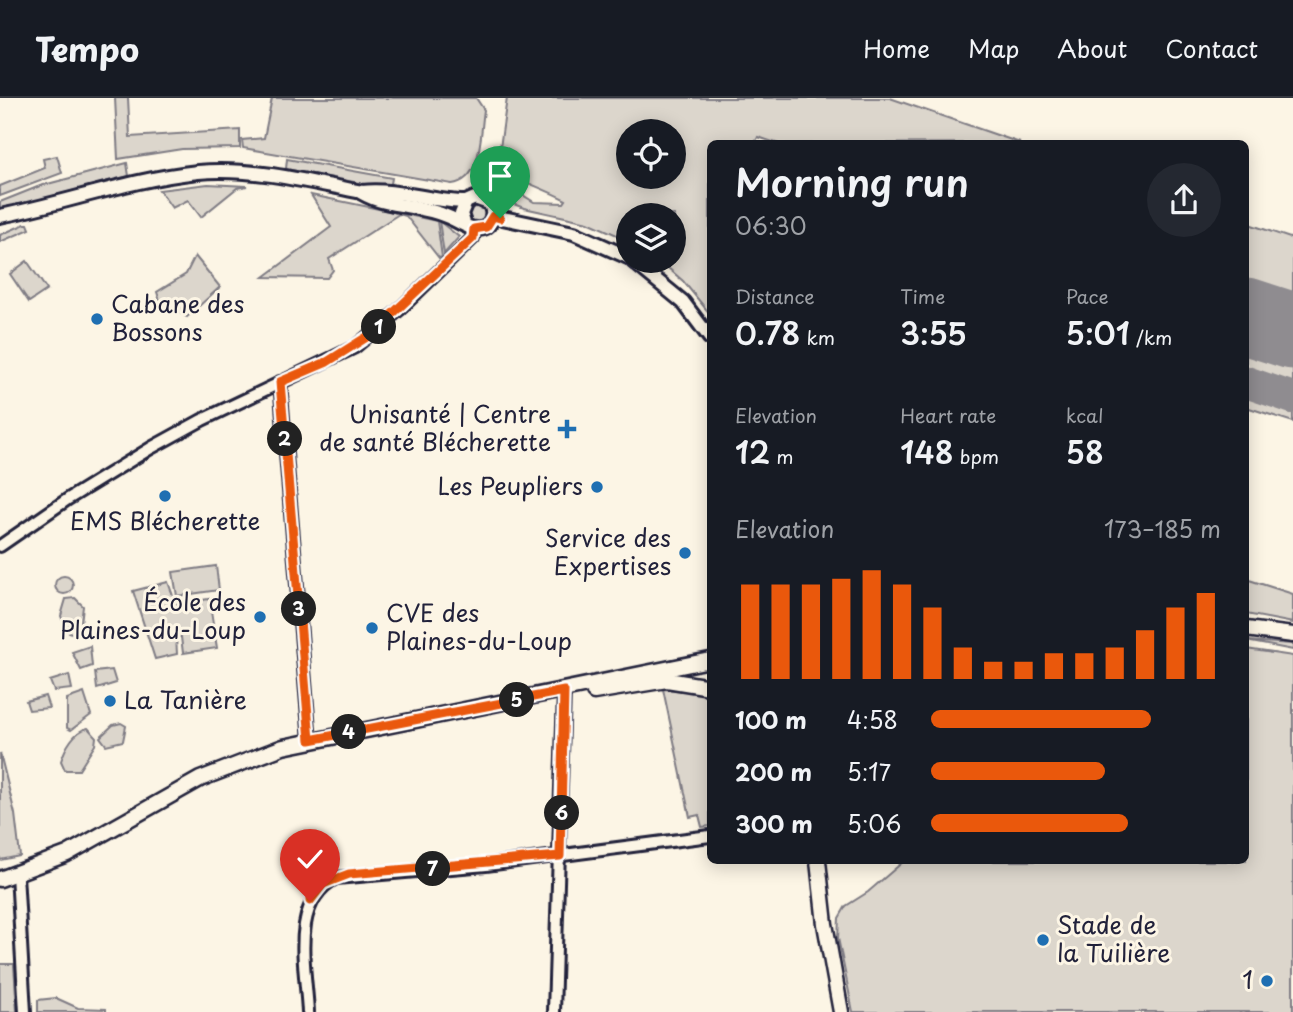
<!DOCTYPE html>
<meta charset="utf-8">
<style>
body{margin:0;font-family:"Playpen Sans",sans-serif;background:#242831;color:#f1f3f6;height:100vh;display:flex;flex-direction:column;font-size:26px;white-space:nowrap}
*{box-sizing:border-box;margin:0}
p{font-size:23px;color:#9ea1a6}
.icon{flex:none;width:38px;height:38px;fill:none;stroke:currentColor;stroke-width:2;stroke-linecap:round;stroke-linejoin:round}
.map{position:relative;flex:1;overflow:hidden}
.details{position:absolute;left:707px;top:42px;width:542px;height:724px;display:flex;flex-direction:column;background:#171b24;border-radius:10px;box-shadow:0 4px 18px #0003}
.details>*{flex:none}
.controls{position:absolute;left:616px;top:21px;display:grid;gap:14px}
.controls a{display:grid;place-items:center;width:70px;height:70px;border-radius:50%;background:#171b24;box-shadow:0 4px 18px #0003;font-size:35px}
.pin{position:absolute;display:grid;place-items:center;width:60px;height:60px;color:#fff;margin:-72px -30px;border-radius:50% 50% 50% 0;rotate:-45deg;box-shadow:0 0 7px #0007}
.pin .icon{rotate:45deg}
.km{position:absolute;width:35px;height:35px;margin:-18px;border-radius:50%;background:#222;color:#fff;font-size:19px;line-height:35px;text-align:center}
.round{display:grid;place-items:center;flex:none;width:74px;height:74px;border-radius:37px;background:#242831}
.headline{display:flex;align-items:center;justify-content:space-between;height:119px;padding:0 28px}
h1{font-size:38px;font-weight:600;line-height:52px}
.stats{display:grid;grid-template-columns:repeat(3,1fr);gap:10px;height:119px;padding:7px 28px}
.stats div{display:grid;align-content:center}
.stats b{font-size:30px;font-weight:600}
.stats small{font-size:19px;font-weight:400}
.stats p{font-size:19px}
.chart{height:196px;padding:14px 28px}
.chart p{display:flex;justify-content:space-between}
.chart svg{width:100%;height:126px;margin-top:7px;stroke:#ea580c;stroke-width:6}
ul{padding:0 28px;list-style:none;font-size:23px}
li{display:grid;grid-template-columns:112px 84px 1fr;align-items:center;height:52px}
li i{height:18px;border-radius:9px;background:#ea580c}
header{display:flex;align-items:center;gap:42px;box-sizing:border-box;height:98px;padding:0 35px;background:#171b24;border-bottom:2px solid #363941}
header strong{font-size:33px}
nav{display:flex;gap:38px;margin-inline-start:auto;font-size:24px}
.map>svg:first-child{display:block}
.green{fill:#dcd6cc;stroke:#7f7c84;stroke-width:2;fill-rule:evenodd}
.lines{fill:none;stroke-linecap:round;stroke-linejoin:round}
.taxiway{stroke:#8f8c90;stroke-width:32}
.runway{stroke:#8f8c90;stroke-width:77}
.minor-casing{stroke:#22223b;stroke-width:16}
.tertiary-casing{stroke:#22223b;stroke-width:18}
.secondary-casing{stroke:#22223b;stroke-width:19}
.minor{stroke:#fcf5e5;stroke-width:10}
.tertiary{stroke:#fcf5e5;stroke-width:12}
.secondary{stroke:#fcf5e5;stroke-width:14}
.route-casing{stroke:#fff;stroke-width:14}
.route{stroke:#ea580c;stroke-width:9}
.poi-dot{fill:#1f6fb2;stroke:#fcf5e5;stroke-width:2.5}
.labels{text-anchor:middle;stroke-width:6;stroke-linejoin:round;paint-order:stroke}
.poi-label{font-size:24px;fill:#22223b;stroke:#fcf5e5;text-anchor:end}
</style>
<header>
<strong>Tempo</strong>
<nav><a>Home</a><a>Map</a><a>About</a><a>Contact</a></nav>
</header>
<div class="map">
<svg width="1293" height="914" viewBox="0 0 1293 914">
<rect width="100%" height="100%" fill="#fcf5e5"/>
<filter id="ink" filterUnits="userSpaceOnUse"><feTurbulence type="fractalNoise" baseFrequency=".0143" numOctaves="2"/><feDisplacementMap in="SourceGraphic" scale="14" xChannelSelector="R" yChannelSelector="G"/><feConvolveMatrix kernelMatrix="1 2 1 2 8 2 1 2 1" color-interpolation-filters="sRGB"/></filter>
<g filter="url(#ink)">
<!-- green -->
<g class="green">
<polygon points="115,0 128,0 130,39 240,32 240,50 182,51 118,61"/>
<path d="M272,0H476L484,12C480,36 483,82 452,86L243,50L242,42L264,40Z"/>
<path d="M507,0H890L1020,45L779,46L758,39L755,45L710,46V216L683,183L660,163H674V117H628V142L588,124L524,110L500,101L494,79L534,104L564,105L566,102C543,90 521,83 497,71ZM674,33V79H628V33Z"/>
<polygon points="57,58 62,75 0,98 0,88 45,70 43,61"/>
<polygon points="287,61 392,80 390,91 286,71"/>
<polygon points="127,65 129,78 0,112 0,104 40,88"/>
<polygon points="208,86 247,88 237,90 201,119 188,102 172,110 159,92"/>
<polygon points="311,97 437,123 442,159 439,160 406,118 399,116 329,161 333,172 327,180 264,179 331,129"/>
<circle cx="477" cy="116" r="8"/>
<polygon points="439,123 459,139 444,156"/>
<polygon points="1246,125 1293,141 1293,211 1246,196"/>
<polygon points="25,126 28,126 30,131 0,144 0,137"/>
<polygon points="195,158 220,189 187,219 160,203 157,194 186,176"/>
<polygon points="27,163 47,192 29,204 10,176"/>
<polygon points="1258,243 1293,253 1293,292 1246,275 1246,248"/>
<polygon points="1246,293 1293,306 1293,324 1246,309"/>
<polygon points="216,468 219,492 177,498 173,474"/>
<circle cx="64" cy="487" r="9"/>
<polygon points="1246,481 1293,496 1293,525 1246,516"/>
<polygon points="168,484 176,506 209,501 217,550 183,555 181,539 176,539 177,556 155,561 133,493"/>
<polygon points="75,500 83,508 80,533 74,536 67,533 61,518 66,501"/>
<polygon points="1246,543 1293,546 1293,552"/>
<polygon points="90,548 92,568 81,572 72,554"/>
<polygon points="1246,551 1293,558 1293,914 853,914 838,840 839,820 846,808 868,794 904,763 1246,763"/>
<polygon points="112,572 116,585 97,591 95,574"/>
<polygon points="69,577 72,591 54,593 50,583"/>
<polygon points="663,591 710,595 710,728 702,729 699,717 690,719"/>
<polygon points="84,595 91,617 71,632 67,630 67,601"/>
<polygon points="45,598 49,610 29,612 26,603"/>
<polygon points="121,625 126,628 123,643 106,647 100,639 113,627"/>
<path d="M88,630L96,639L95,647L79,672H65L61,663C65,650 74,633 88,630Z"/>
<polygon points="0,655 15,716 20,758 0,762"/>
<polygon points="0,866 14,866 17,914 0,914"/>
<polygon points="56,900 78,910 106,911 106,914 38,914 38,902"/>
</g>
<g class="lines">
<!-- taxiway -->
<g class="taxiway">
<polyline points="1246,233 1262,226 1278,228"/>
<polyline points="1246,284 1293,300"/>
</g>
<!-- runway -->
<polyline class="runway" points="1246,218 1293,233"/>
<!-- minor casing -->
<g class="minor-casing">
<g id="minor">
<polyline points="280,284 310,643"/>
<polyline points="0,448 68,401 151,350 202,322 355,249 399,212 473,140 474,131"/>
<polyline points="17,776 25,914"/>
<path d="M308,914C306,870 289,804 336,780L486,767L710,738"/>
<polyline points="554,914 564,593"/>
</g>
</g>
<!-- tertiary casing -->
<g class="tertiary-casing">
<g id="tertiary">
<path d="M362,95C388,110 419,106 446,118C455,121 467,130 475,131C492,133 496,116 489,105L475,100L466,104L461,116L464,125"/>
<path d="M0,118C66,105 131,81 198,74C253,69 309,84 362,94C397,90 431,104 466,104"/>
<polyline points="493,118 574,135 628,159"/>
<polyline points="633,163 683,204 710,240"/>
</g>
</g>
<!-- secondary casing -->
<g class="secondary-casing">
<g id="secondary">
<polyline points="1246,531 1293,537"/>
<polyline points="594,594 667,582 710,589"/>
<polyline points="818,763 825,826 841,914"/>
<polyline points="0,781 67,756 200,681 283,649 710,562"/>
</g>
</g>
<!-- minor -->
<use href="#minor" class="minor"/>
<!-- tertiary -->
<use href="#tertiary" class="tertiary"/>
<!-- secondary -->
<use href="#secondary" class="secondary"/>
</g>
</g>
<g class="lines" filter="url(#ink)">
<!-- route casing -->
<g class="route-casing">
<polyline id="route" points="310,803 323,786 349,776 560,758 564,593 310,642 280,284 327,264 370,237 473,140 474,131 486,129 493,118 500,120"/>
</g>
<!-- route -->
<use href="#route" class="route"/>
</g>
<!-- markers -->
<g class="poi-dot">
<circle cx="97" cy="221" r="7"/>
<path d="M563.5 320.5h7v7h7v7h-7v7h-7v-7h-7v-7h7z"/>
<circle cx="597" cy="389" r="7"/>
<circle cx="165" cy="398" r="7"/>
<circle cx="685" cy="455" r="7"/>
<circle cx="260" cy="519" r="7"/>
<circle cx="372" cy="530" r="7"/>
<circle cx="110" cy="603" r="7"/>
<circle cx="1043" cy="842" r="7"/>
<circle cx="1267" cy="883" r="7"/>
</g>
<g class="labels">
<!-- poi labels -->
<g class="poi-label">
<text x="111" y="215" text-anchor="start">Cabane des<tspan x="111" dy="28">Bossons</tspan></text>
<text x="551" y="325">Unisanté | Centre<tspan x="551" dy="28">de santé Blécherette</tspan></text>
<text x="583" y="397">Les Peupliers</text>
<text x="165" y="432" text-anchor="middle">EMS Blécherette</text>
<text x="671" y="449">Service des<tspan x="671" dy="28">Expertises</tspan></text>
<text x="246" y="513">École des<tspan x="246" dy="28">Plaines-du-Loup</tspan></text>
<text x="386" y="524" text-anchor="start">CVE des<tspan x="386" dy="28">Plaines-du-Loup</tspan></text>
<text x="124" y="611" text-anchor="start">La Tanière</text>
<text x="1057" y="836" text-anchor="start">Stade de<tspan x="1057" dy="28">la Tuilière</tspan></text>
<text x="1253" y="891">1</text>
</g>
</g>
</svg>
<div class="controls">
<a><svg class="icon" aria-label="locate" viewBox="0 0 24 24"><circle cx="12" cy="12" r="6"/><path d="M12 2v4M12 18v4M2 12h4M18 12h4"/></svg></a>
<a><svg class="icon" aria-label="layers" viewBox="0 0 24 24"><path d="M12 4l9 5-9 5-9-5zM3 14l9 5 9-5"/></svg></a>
</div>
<div class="pin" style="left:500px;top:120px;background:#1e9e55"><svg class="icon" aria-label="arrive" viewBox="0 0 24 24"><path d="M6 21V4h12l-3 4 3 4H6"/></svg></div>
<div class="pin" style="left:310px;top:803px;background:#d93025"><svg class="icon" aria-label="check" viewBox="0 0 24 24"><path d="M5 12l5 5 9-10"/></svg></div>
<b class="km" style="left:379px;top:229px">1</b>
<b class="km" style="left:285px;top:341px">2</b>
<b class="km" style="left:299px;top:511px">3</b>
<b class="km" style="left:349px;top:634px">4</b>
<b class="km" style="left:517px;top:602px">5</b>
<b class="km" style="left:562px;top:715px">6</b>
<b class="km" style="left:433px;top:771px">7</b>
<section class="details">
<div class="headline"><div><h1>Morning run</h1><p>06:30</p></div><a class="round"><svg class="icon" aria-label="share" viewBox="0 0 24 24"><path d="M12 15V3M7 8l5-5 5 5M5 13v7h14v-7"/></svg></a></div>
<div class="stats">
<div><p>Distance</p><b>0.78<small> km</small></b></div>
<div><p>Time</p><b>3:55</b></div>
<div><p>Pace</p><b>5:01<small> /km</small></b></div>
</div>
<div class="stats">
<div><p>Elevation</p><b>12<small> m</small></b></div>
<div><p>Heart rate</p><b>148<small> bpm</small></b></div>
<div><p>kcal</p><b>58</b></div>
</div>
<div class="chart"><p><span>Elevation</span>173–185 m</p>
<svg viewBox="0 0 160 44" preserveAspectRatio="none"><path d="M5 44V11M15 44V11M25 44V11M35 44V9M45 44V6M55 44V11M65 44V19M75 44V33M85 44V38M95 44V38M105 44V35M115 44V35M125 44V33M135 44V27M145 44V19M155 44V14"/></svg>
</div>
<ul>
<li><b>100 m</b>4:58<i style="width:76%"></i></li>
<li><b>200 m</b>5:17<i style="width:60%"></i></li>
<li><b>300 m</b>5:06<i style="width:68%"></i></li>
</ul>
</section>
</div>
